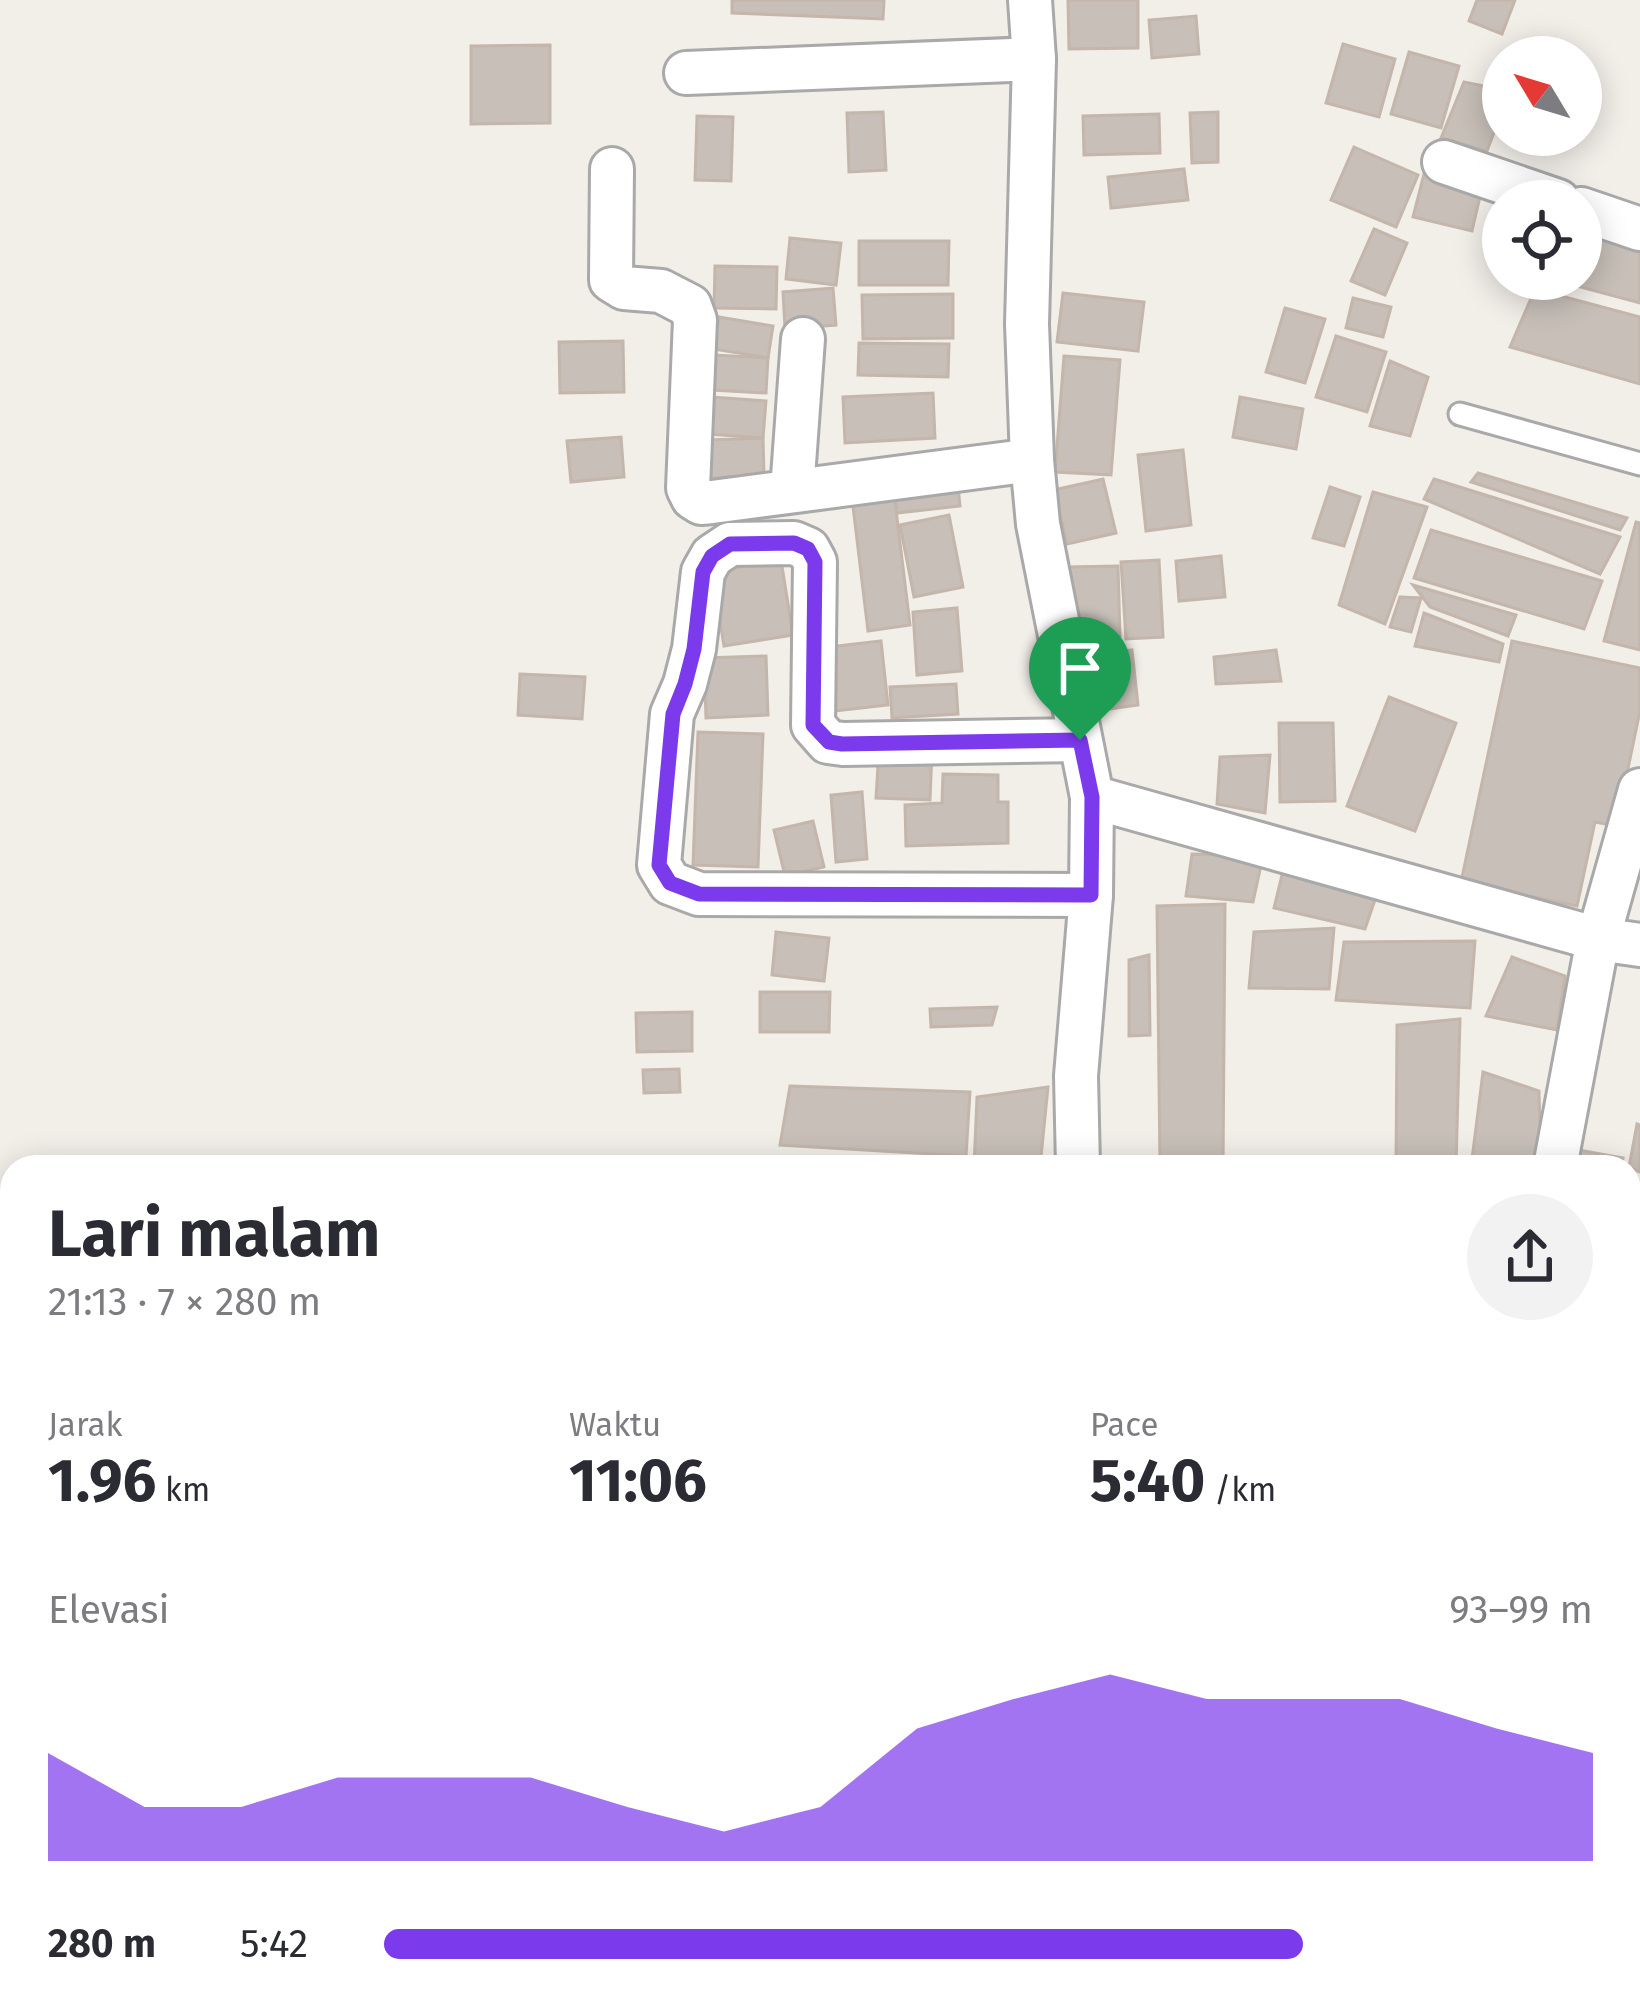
<!DOCTYPE html>
<html lang="id">
<meta charset="utf-8">
<style>
body{margin:0;font-family:"Fira Sans",sans-serif;background:#f2f2f3;color:#2b2b33;height:100vh;display:flex;flex-direction:column;font-size:45px;white-space:nowrap}
*{box-sizing:border-box;margin:0}
p{font-size:39px;color:#7c7c81}
.icon{flex:none;width:66px;height:66px;fill:none;stroke:currentColor;stroke-width:2;stroke-linecap:round;stroke-linejoin:round}
.map{position:relative;flex:1;overflow:hidden}
.details{position:absolute;left:0px;top:1155px;width:1641px;height:861px;display:flex;flex-direction:column;background:#fff;border-radius:36px 36px 0 0;box-shadow:0 6px 30px #0003}
.details>*{flex:none}
.needle{width:78px;rotate:308deg}
.controls{position:absolute;left:1482px;top:36px;display:grid;gap:24px}
.controls a{display:grid;place-items:center;width:120px;height:120px;border-radius:50%;background:#fff;box-shadow:0 6px 30px #0003;font-size:60px}
.pin{position:absolute;display:grid;place-items:center;width:102px;height:102px;color:#fff;margin:-123px -51px;border-radius:50% 50% 50% 0;rotate:-45deg;box-shadow:0 0 12px #0007}
.pin .icon{rotate:45deg}
.round{display:grid;place-items:center;flex:none;width:126px;height:126px;border-radius:63px;background:#f2f2f3}
.summary{display:flex;align-items:center;justify-content:space-between;height:204px;padding:0 48px}
h1{font-size:66px;font-weight:700;line-height:90px}
.stats{display:grid;grid-template-columns:repeat(3,1fr);gap:18px;height:204px;padding:12px 48px}
.stats div{display:grid;align-content:center}
.stats b{font-size:60px;font-weight:700}
.stats small{font-size:33px;font-weight:400}
.stats p{font-size:33px}
.chart{height:336px;padding:24px 48px}
.chart p{display:flex;justify-content:space-between}
.chart svg{width:100%;height:216px;margin-top:12px;fill:#7c3aed;opacity:.7}
ul{padding:0 48px;list-style:none;font-size:39px}
li{display:grid;grid-template-columns:192px 144px 1fr;align-items:center;height:90px}
li i{height:30px;border-radius:15px;background:#7c3aed}
.map>svg:first-child{display:block}
.building{fill:#c7bfb8;stroke:#c4b6ab;stroke-width:3}
.lines{fill:none;stroke-linecap:round;stroke-linejoin:round}
.service-casing{stroke:#a9a9a9;stroke-width:27}
.minor-casing{stroke:#a9a9a9;stroke-width:48}
.service{stroke:#fff;stroke-width:21}
.minor{stroke:#fff;stroke-width:42}
.route-casing{stroke:#fff;stroke-width:24}
.route{stroke:#7c3aed;stroke-width:15}
</style>
<div class="map">
<svg width="1640" height="2015" viewBox="0 0 1640 2015">
<rect width="100%" height="100%" fill="#f2efe9"/>
<!-- building -->
<g class="building">
<polygon points="732,0 884,0 883,19 732,13"/>
<polygon points="1068,0 1138,0 1138,48 1069,49"/>
<polygon points="1477,0 1515,0 1502,34 1469,21"/>
<polygon points="1196,16 1199,54 1152,58 1149,20"/>
<polygon points="1343,44 1395,59 1379,117 1326,103"/>
<polygon points="550,45 550,123 471,124 471,46"/>
<polygon points="1409,52 1459,66 1441,128 1391,114"/>
<polygon points="1464,82 1503,90 1503,109 1487,151 1441,138"/>
<polygon points="883,112 886,170 849,172 847,113"/>
<polygon points="1218,112 1218,162 1192,163 1190,113"/>
<polygon points="1159,114 1160,153 1084,155 1083,116"/>
<polygon points="697,116 733,117 731,181 695,180"/>
<polygon points="1354,147 1418,175 1396,227 1331,200"/>
<polygon points="1184,169 1188,200 1111,208 1108,177"/>
<polygon points="1424,174 1482,188 1472,231 1413,217"/>
<polygon points="1590,226 1640,240 1640,303 1573,285 1575,279 1581,279 1581,257"/>
<polygon points="1374,229 1407,243 1385,295 1351,281"/>
<polygon points="790,238 841,243 836,285 786,279"/>
<polygon points="859,241 949,241 948,285 859,285"/>
<polygon points="715,266 777,267 776,309 714,308"/>
<polygon points="833,288 836,325 785,329 783,292"/>
<polygon points="1535,289 1640,317 1640,384 1510,347"/>
<polygon points="1063,293 1144,302 1138,351 1057,342"/>
<polygon points="953,294 953,338 863,339 862,295"/>
<polygon points="1353,298 1391,307 1383,337 1346,328"/>
<polygon points="1285,308 1325,319 1305,383 1266,372"/>
<polygon points="719,317 773,326 768,358 714,349"/>
<polygon points="1336,336 1386,352 1367,412 1316,397"/>
<polygon points="623,341 624,392 560,393 559,342"/>
<polygon points="859,343 949,344 948,377 858,375"/>
<polygon points="714,355 768,358 766,393 712,390"/>
<polygon points="1064,356 1120,360 1111,475 1055,472"/>
<polygon points="1390,361 1428,377 1410,436 1370,426"/>
<polygon points="933,393 935,438 845,443 843,397"/>
<polygon points="711,397 766,401 763,438 708,434"/>
<polygon points="1240,397 1303,409 1296,449 1233,437"/>
<polygon points="621,437 624,477 571,482 567,441"/>
<polygon points="763,438 764,475 709,478 708,440"/>
<polygon points="1183,450 1191,525 1146,531 1138,455"/>
<polygon points="1478,473 1627,518 1620,530 1471,482"/>
<polygon points="957,477 960,506 897,513 894,484"/>
<polygon points="1103,479 1116,533 1067,544 1054,490"/>
<polygon points="1434,479 1620,537 1600,574 1424,499"/>
<polygon points="893,485 910,625 868,631 851,490"/>
<polygon points="1330,487 1360,497 1344,546 1313,538"/>
<polygon points="1373,492 1427,507 1385,624 1339,605"/>
<polygon points="949,515 963,587 914,597 900,525"/>
<polygon points="1636,522 1640,523 1640,650 1604,641"/>
<polygon points="1431,530 1602,581 1584,629 1414,578"/>
<polygon points="1221,556 1225,597 1179,601 1176,561"/>
<polygon points="781,560 793,635 724,646 712,572"/>
<polygon points="1159,560 1163,637 1126,639 1121,562"/>
<polygon points="1118,566 1120,636 1069,638 1067,567"/>
<polygon points="1413,585 1516,615 1508,636 1430,607"/>
<polygon points="1400,597 1421,598 1411,632 1390,627"/>
<polygon points="957,608 962,671 917,675 913,612"/>
<polygon points="1424,613 1503,644 1499,662 1415,646"/>
<polygon points="881,641 888,705 834,711 828,647"/>
<polygon points="1512,641 1640,668 1640,711 1616,826 1595,822 1577,906 1461,882"/>
<polygon points="1132,650 1138,705 1081,713 1074,657"/>
<polygon points="1276,650 1281,681 1216,684 1214,657"/>
<polygon points="766,656 768,715 706,718 704,658"/>
<polygon points="520,674 585,677 582,719 518,715"/>
<polygon points="956,684 958,714 892,718 890,687"/>
<polygon points="1389,697 1456,723 1415,831 1347,806"/>
<polygon points="1279,723 1333,723 1335,801 1280,802"/>
<polygon points="698,732 763,734 758,867 693,865"/>
<polygon points="879,749 932,751 930,800 876,798"/>
<polygon points="1270,755 1265,813 1217,804 1220,757"/>
<polygon points="943,774 998,775 998,802 1008,802 1008,843 906,846 905,805 942,803"/>
<polygon points="862,792 867,859 836,862 831,795"/>
<polygon points="813,821 824,867 785,876 774,830"/>
<polygon points="1192,854 1263,856 1253,902 1186,896"/>
<polygon points="1284,867 1377,894 1365,929 1274,908"/>
<polygon points="1225,904 1223,1167 1160,1167 1157,906"/>
<polygon points="1334,928 1329,989 1249,988 1254,932"/>
<polygon points="776,932 829,938 824,981 772,975"/>
<polygon points="1475,941 1470,1008 1336,1000 1344,942"/>
<polygon points="1149,955 1150,1035 1129,1036 1129,960"/>
<polygon points="1512,957 1565,976 1557,1030 1486,1016"/>
<polygon points="760,992 830,992 829,1032 760,1032"/>
<polygon points="997,1007 992,1025 931,1027 930,1009"/>
<polygon points="692,1012 692,1051 637,1052 636,1013"/>
<polygon points="1460,1019 1456,1167 1396,1167 1397,1025"/>
<polygon points="679,1069 680,1092 644,1093 643,1070"/>
<polygon points="1483,1072 1539,1091 1541,1167 1471,1167"/>
<polygon points="790,1086 970,1092 966,1156 780,1145"/>
<polygon points="1048,1087 1040,1167 974,1167 977,1097"/>
<polygon points="1637,1124 1640,1125 1640,1172 1629,1167"/>
<polygon points="1573,1149 1623,1158 1622,1167 1570,1167"/>
<polygon points="1629,1303 1640,1304 1640,1351 1629,1349"/>
<polygon points="1629,1385 1640,1388 1640,1404 1629,1425"/>
<polygon points="1629,1454 1636,1455 1633,1523 1629,1522"/>
<polygon points="1629,1709 1640,1712 1640,1801 1629,1797"/>
<polygon points="1637,1815 1640,1817 1640,1886 1629,1899 1629,1824"/>
<polygon points="1640,1969 1640,2004 1629,1999 1629,1989"/>
<polygon points="358,2004 390,2004 387,2015 355,2015"/>
<polygon points="456,2004 494,2004 491,2015 453,2015"/>
<polygon points="615,2004 669,2004 667,2015 645,2015 614,2010"/>
<polygon points="889,2004 936,2004 934,2015 885,2015"/>
<polygon points="1108,2004 1135,2004 1151,2009 1149,2015 1104,2015"/>
<polygon points="1190,2004 1221,2004 1221,2013 1190,2014"/>
<polygon points="1314,2004 1354,2004 1344,2015 1326,2015"/>
<polygon points="1432,2004 1479,2004 1494,2015 1424,2015"/>
<polygon points="550,2005 593,2008 591,2015 547,2015"/>
</g>
<g class="lines">
<!-- service casing -->
<g class="service-casing">
<polyline id="service" points="1460,414 1640,464"/>
</g>
<!-- minor casing -->
<g class="minor-casing">
<g id="minor">
<polyline points="1030,0 1034,59 1027,324 1032,460 1038,524 1092,797 1091,895 1076,1076 1078,1167"/>
<polyline points="686,73 1034,59"/>
<polyline points="1444,162 1558,201"/>
<polyline points="612,169 611,280 624,288 661,291 690,306 695,320 688,488 693,498 701,503 712,502 1032,460"/>
<polyline points="1581,209 1640,229"/>
<polyline points="792,491 803,339"/>
<polyline points="1080,740 843,744 828,742 813,725 815,562 808,549 794,543 730,544 712,556 703,572 694,649 685,684 672,714 659,865 670,883 699,894 1091,895"/>
<polyline points="1092,797 1598,939 1640,945"/>
<polyline points="1555,1167 1598,939 1640,790"/>
<polyline points="1629,1359 1640,1361"/>
<polyline points="1629,1532 1640,1534"/>
<polyline points="1629,1937 1640,1943"/>
<polyline points="1251,2004 1257,2015"/>
<polyline points="1025,2015 1030,2004"/>
</g>
</g>
<!-- service -->
<use href="#service" class="service"/>
<!-- minor -->
<use href="#minor" class="minor"/>
</g>
<g class="lines">
<!-- route casing -->
<g class="route-casing">
<polygon id="route" points="794,543 808,549 815,562 813,725 829,742 842,744 1080,740 1092,797 1091,895 699,894 670,883 659,865 673,714 685,684 694,649 703,572 712,556 730,544"/>
</g>
<!-- route -->
<use href="#route" class="route"/>
</g>
</svg>
<div class="controls">
<a><svg class="needle" viewBox="-14 -14 28 28"><path d="M0-13l5 13h-10z" fill="#e53935"/><path d="M0 13l5-13h-10z" fill="#7c7c81"/></svg></a>
<a><svg class="icon" aria-label="locate" viewBox="0 0 24 24"><circle cx="12" cy="12" r="6"/><path d="M12 2v4M12 18v4M2 12h4M18 12h4"/></svg></a>
</div>
<div class="pin" style="left:1080px;top:740px;background:#1e9e55"><svg class="icon" aria-label="arrive" viewBox="0 0 24 24"><path d="M6 21V4h12l-3 4 3 4H6"/></svg></div>
<section class="details">
<div class="summary"><div><h1>Lari malam</h1><p>21:13 · 7 × 280 m</p></div><a class="round"><svg class="icon" aria-label="share" viewBox="0 0 24 24"><path d="M12 15V3M7 8l5-5 5 5M5 13v7h14v-7"/></svg></a></div>
<div class="stats">
<div><p>Jarak</p><b>1.96<small> km</small></b></div>
<div><p>Waktu</p><b>11:06</b></div>
<div><p>Pace</p><b>5:40<small> /km</small></b></div>
</div>
<div class="chart"><p><span>Elevasi</span>93–99 m</p>
<svg viewBox="0 0 160 44" preserveAspectRatio="none"><path d="M0 44V22L10 33L20 33L30 27L40 27L50 27L60 33L70 38L80 33L90 17L100 11L110 6L120 11L130 11L140 11L150 17L160 22V44z"/></svg>
</div>
<ul>
<li><b>280 m</b>5:42<i style="width:76%"></i></li>
</ul>
</section>
</div>
